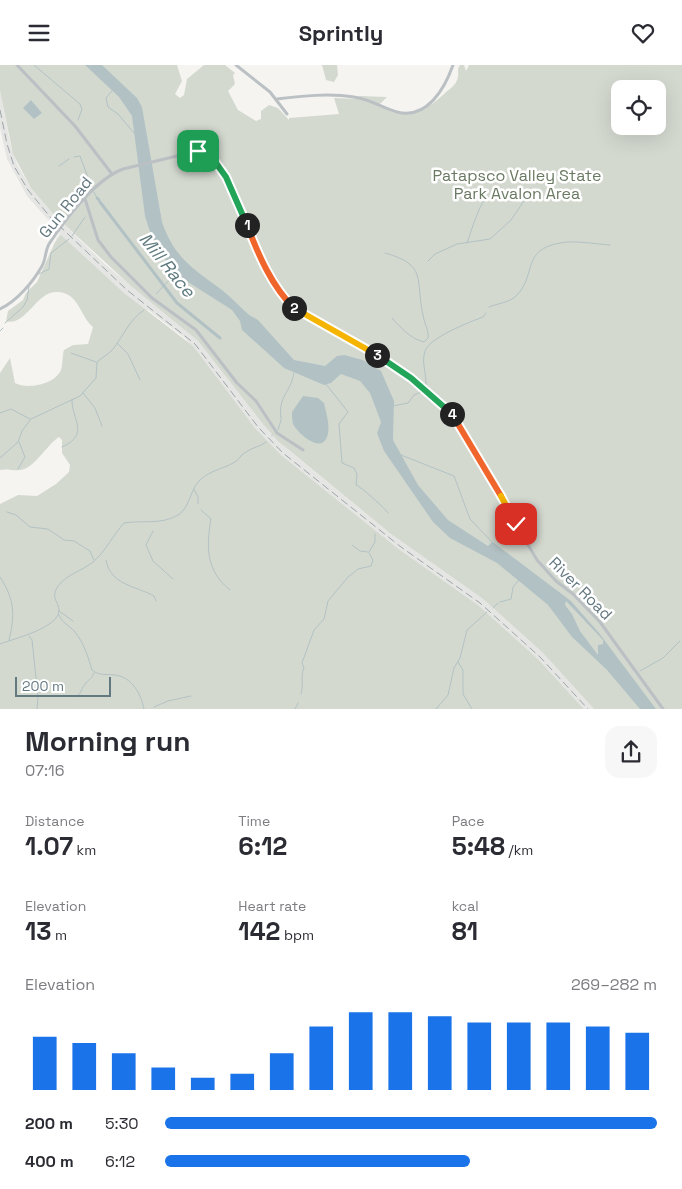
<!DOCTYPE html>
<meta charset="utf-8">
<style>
body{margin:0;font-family:"Space Grotesk",sans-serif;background:#f7f7f7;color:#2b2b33;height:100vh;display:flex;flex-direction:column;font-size:19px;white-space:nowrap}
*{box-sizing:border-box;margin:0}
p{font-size:16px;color:#7c7c81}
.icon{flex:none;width:28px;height:28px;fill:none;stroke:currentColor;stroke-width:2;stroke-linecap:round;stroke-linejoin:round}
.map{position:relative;height:644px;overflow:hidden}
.sheet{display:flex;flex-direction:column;background:#fff;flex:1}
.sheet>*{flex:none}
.controls{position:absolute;left:611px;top:15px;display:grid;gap:10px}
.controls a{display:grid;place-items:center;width:55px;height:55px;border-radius:10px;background:#fff;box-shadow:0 5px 20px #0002;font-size:25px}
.scale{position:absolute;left:15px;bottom:12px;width:96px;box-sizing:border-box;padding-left:5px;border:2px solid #637881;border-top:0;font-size:14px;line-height:18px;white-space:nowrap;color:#637881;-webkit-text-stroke:4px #fff;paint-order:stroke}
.pin{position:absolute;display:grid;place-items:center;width:42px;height:42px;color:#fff;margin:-21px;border-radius:10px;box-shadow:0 2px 8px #0006}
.km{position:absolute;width:25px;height:25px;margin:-12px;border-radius:50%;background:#222;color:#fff;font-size:14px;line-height:25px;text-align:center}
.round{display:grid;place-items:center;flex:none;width:52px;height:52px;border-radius:15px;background:#f7f7f7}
.summary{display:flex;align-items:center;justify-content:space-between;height:85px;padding:0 25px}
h1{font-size:28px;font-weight:800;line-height:38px}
.metrics{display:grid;grid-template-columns:repeat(3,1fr);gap:8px;height:85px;padding:5px 25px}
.metrics div{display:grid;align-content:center}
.metrics b{font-size:25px;font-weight:800}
.metrics small{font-size:14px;font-weight:400}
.metrics p{font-size:14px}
.chart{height:140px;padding:10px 25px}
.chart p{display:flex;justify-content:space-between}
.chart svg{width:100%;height:90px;margin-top:5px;stroke:#1a73e8;stroke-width:6}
ul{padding:0 25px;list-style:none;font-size:16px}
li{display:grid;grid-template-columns:80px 60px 1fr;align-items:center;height:38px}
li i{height:12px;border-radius:6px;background:#1a73e8}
header{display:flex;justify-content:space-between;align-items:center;height:65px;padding:0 25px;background:#fff;font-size:22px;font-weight:800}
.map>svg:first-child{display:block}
.built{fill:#e5e6e4}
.green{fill:#d4d9d0;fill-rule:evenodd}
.water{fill:#b2c2c4;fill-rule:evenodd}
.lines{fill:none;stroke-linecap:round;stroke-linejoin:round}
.stream{stroke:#b2c2c4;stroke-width:1}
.canal{stroke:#b2c2c4;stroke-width:3}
.street{stroke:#bac0c3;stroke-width:3}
.rail{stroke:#9ca5a8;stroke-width:1;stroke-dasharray:8 4;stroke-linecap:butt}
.split-1-casing{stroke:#fff;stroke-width:10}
.split-2-casing{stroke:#fff;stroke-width:10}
.split-3-casing{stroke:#fff;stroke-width:10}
.split-4-casing{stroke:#fff;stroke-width:10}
.split-5-casing{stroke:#fff;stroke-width:10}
.split-6-casing{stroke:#fff;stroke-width:10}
.split-1{stroke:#22a559;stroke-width:6}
.split-2{stroke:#f0652b;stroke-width:6}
.split-3{stroke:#f5b400;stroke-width:6}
.split-4{stroke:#22a559;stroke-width:6}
.split-5{stroke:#f0652b;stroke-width:6}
.split-6{stroke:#f5b400;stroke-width:6}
.labels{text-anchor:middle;stroke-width:5;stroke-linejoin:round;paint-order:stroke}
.park-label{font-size:16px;fill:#6a7962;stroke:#fff}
.street-label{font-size:16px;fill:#637881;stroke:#fff}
.water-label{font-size:18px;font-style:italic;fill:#5f7b7f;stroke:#fff}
</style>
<header><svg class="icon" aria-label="menu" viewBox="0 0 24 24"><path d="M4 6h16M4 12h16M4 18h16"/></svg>Sprintly<svg class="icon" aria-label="heart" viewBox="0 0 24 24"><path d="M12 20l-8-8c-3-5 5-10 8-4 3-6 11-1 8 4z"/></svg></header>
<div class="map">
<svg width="682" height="644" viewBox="0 0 682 644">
<rect width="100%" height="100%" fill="#f5f4f0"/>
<!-- built -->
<polygon class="built" points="0,26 10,78 17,99 31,123 54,150 106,200 198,276 262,358 287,384 391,469 483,534 543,588 594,644 584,644 538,594 478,540 400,485 281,390 255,363 186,274 148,245 143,249 56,174 60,168 27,131 7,94 0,63"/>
<!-- green -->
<g class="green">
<path d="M0,0H177L182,16L175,29L180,33L184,30L187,14L204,0H225L235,8L233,10L235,19L228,26L238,45L256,56L261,54V46L269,40L278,43L289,55V53L339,49L334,33L358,34L360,31L387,32L379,40C403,57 424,48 444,29C448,25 456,20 457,15C460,9 456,5 460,0H464L466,6L469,0H682V644H594L543,588L483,534L391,469L279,377L262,358L198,276L131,221L54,150L31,123L13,89L0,26ZM620,24H658V61H620Z"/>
<polygon points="322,0 337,0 338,10 334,17 326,15"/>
<path d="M61,170L124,228L193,281L255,363L281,390L400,485L478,540L538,594L584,644H0V439L18,430L37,431L56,419L69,407L70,400L62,388V375L59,372C48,379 35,401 24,404C16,407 8,403 0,405V308L10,293L15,318C28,325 55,319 61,305C63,299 62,291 64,285L73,280L88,279L93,262C79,250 79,226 55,227C36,228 25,262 6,256L8,246L23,235L26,228L37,217L55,177Z"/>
</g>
<!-- water -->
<g class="water">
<path d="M85,0H102L137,33L142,42L162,157C174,192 193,204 222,225C232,233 239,241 248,249C251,252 254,252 258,255L294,295L325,301L337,291L344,290L363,295L381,306L394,336L393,375L418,420L448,455L488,481L492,477L494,478L571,536L599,568L656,644H640L607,605L572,572L548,540L497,498L450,473L433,457L384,386L377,368L381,357L370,328L360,316L341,309L331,318L324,320L284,303L242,265L240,256L232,245L188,217L169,201L151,170L145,151L132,51L119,32ZM566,536L603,575V579L598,580V590L580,566L572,549L565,540Z"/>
<polygon points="31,35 42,48 34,54 23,43"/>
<path d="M303,331L318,333L324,338C326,347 330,360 328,369C323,391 298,369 293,359C292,355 292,351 292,347Z"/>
</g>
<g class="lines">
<!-- stream -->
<g class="stream">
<polyline points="34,0 80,39 82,44 78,55"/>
<polyline points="112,26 106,33 108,42 118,49 134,68"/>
<polyline points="74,92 80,91 90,118"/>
<polyline points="59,101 69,94"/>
<polyline points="94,127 97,133"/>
<polyline points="72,171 85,152"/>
<path d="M467,178C473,161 477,146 486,132"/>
<path d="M385,188C428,200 415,214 423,250C424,258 429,265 428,273L424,277C411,274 401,263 392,253"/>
<polyline points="428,196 435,189 457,179 490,174 511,155 528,130"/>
<polyline points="39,209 49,204 51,188 69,174"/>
<polyline points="156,229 176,208"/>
<path d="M489,242C498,238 510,238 517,230C537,209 521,185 560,178C573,175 596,179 610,180"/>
<polyline points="5,258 23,242 27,235 29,222"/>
<polyline points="0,266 3,263"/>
<polyline points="117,278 128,289 140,315"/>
<polyline points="71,288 96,297"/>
<path d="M326,319L348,347L339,359L342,398L354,403L357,409L356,420C360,421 386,444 388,448"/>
<path d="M426,321C427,310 421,298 425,286C430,272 470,257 483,252L486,248"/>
<polyline points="83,328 95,343 102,361"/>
<polyline points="393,341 408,338 414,330 421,327"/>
<polyline points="0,348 11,344 30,354"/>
<path d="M281,354C278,329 290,330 294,308"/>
<polyline points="278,365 281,355"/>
<polyline points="272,370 272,371"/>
<path d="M62,382C91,369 71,354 72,334"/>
<polyline points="401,390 454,411 470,454 492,477"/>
<path d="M0,393L18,377L22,366L31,354L80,331L96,313L97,297C102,292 108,290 113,284C124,270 129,255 144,245"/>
<polyline points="18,404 25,392 19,377"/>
<polyline points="194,424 198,432 198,439"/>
<path d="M201,445L211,454C206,482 206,506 230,525"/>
<polyline points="7,447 16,450 30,462 48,464 64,475 74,476 90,486 94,495"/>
<polyline points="153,466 146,480 153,496 173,514"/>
<polyline points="352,480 360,486 368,487"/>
<polyline points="369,487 375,477 375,469"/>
<path d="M106,495C110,520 136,521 154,531L156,536"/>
<path d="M0,512C15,535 15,550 9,575"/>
<polyline points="500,537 511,534 513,522 519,515"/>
<polyline points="493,543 498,538"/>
<polyline points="59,546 73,556"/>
<path d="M59,550C63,559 69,560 75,567C84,578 88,592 92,605C99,611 107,609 115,610C132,612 141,629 144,644"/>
<polyline points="29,571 32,575 38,632 37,644"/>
<path d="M0,579C13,574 58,563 59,546C59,536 50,534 58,521C67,509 82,506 93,497C106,486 113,470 124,458C141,455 162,460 178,450C190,443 190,424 200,415C211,405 223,404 235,397C239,395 241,389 246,387C253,382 260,382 266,377"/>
<polyline points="458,597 463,605 463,629 472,644"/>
<polyline points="640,606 663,593 680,576"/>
<path d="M301,629C304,620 300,612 304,603L302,598L314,565L324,554L328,536L348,512L358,504L371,501L373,495L369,488"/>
<path d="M76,632C83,627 81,623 86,618C89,614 92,614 94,608"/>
<polyline points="154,642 168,636 191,631"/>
<polyline points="295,644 298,638"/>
<polyline points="436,644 448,630 454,603 460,593 467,565 487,547"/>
</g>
<!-- canal -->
<g class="canal">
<polyline points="97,133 99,135"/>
<polyline points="100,137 177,238 220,273"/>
</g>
<!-- street -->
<g class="street">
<polyline points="17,0 75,61 112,109"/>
<polyline points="236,0 270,27 287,49"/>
<path d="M277,34C302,31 329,28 354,32C370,34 382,43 397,47C427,55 445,23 453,0"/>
<polyline points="85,134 98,175 111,192 152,233 196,265 237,318 256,336 277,368 303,385"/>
<path d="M0,244C17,236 33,217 42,201C46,194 45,186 49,179C65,154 96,114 123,104L206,84L226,111L259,188L282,230L297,246L397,303L451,349L537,495L556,516L573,529L600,557L663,644"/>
</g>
<!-- rail -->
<polyline class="rail" points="0,45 7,79 14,101 28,125 51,153 127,225 195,279 258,362 283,388 401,482 480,538 540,592 588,644"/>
</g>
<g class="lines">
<!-- split-1 casing -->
<g class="split-1-casing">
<polyline id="split-1" points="198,86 206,84 226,112 247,160"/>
</g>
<!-- split-2 casing -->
<g class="split-2-casing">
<path id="split-2" d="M247,160C258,189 272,222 294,243"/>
</g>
<!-- split-3 casing -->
<g class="split-3-casing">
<polyline id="split-3" points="294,243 377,290"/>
</g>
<!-- split-4 casing -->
<g class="split-4-casing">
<polyline id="split-4" points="377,290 411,313 452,349"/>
</g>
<!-- split-5 casing -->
<g class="split-5-casing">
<polyline id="split-5" points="452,349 501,431"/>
</g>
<!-- split-6 casing -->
<g class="split-6-casing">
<polyline id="split-6" points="501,431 516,459"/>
</g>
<!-- split-1 -->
<use href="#split-1" class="split-1"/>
<!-- split-2 -->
<use href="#split-2" class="split-2"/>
<!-- split-3 -->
<use href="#split-3" class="split-3"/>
<!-- split-4 -->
<use href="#split-4" class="split-4"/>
<!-- split-5 -->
<use href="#split-5" class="split-5"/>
<!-- split-6 -->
<use href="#split-6" class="split-6"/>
</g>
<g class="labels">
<!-- park labels -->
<g class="park-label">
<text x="517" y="116">Patapsco Valley State<tspan x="517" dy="18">Park Avalon Area</tspan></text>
</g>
<!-- street labels -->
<g class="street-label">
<text transform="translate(65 142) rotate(-51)" y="6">Gun Road</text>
<text transform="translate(581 523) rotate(45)" y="6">River Road</text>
</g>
<!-- water labels -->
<g class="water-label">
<text transform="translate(167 200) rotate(51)" y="6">Mill Race</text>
</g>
</g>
</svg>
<div class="controls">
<a><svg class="icon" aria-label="locate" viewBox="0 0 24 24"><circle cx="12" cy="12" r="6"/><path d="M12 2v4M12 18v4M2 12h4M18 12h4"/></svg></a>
</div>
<div class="scale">200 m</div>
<div class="pin" style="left:198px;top:86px;background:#1e9e55"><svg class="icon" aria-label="arrive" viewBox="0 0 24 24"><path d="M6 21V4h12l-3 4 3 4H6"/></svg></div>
<div class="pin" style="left:516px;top:459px;background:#d93025"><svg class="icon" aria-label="check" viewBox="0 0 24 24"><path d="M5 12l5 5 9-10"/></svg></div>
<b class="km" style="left:247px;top:160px">1</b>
<b class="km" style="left:294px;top:243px">2</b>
<b class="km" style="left:377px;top:290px">3</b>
<b class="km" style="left:452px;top:349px">4</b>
</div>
<section class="sheet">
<div class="summary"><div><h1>Morning run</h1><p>07:16</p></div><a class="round"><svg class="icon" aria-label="share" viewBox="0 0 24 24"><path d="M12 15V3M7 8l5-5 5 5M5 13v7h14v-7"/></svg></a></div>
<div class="metrics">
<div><p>Distance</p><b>1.07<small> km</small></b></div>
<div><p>Time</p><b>6:12</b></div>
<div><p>Pace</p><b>5:48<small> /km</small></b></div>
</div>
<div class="metrics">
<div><p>Elevation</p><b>13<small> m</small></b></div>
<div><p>Heart rate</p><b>142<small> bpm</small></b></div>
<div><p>kcal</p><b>81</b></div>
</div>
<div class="chart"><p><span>Elevation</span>269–282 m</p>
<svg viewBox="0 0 160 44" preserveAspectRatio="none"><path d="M5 44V18M15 44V21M25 44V26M35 44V33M45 44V38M55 44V36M65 44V26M75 44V13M85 44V6M95 44V6M105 44V8M115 44V11M125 44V11M135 44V11M145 44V13M155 44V16"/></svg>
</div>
<ul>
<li><b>200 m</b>5:30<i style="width:100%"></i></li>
<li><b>400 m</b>6:12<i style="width:62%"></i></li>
</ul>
</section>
